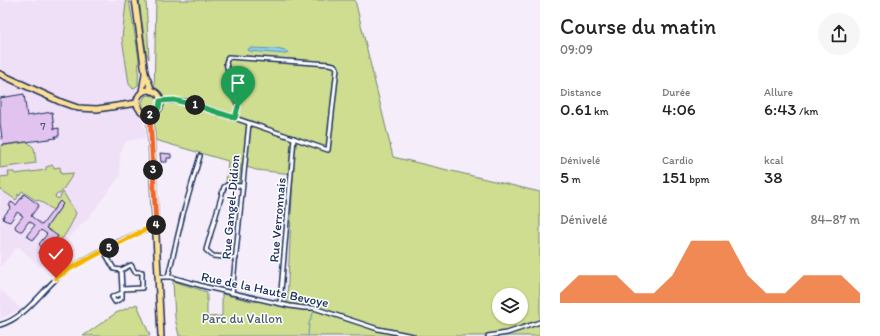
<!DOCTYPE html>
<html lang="fr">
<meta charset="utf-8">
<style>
body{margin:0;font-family:Itim,sans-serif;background:#f6f6f6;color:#222;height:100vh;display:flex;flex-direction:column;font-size:15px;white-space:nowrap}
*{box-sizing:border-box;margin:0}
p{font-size:13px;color:#767676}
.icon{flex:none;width:22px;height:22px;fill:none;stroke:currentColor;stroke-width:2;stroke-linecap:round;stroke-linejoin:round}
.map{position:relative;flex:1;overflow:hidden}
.sheet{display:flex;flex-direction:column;background:#fff;width:340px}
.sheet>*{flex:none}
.controls{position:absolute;left:492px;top:288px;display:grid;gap:8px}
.controls a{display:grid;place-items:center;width:36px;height:36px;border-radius:50%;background:#fff;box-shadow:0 1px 3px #0004;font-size:20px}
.pin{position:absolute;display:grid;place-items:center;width:34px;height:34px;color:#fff;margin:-41px -17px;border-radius:50% 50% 50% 0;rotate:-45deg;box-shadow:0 0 4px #0007}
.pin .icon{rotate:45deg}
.km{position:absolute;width:20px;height:20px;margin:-10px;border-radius:50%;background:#222;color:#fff;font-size:11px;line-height:20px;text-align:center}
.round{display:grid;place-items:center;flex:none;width:42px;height:42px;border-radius:21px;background:#f6f6f6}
.overview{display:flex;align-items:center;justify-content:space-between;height:68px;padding:0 20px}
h1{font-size:22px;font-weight:600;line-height:30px}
.figures{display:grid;grid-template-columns:repeat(3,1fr);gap:6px;height:68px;padding:4px 20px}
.figures div{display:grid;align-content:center}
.figures b{font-size:17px;font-weight:600}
.figures small{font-size:11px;font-weight:400}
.figures p{font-size:11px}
.chart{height:112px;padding:8px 20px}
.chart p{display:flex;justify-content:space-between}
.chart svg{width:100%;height:72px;margin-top:4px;fill:#ea580c;opacity:.7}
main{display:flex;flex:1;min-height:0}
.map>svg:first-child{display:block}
.built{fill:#f0e0f7}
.green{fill:#cedd90;stroke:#748677;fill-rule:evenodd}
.water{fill:#8dd2ef;stroke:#5f91b5}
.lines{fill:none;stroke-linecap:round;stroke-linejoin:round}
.stream{stroke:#5f91b5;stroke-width:1}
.building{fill:#e2c3f0;stroke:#1b2f5e}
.minor-casing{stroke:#1b2f5e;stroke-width:6}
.primary-casing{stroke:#1b2f5e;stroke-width:8}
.minor{stroke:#fff;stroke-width:3}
.primary{stroke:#fbdf96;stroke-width:5}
.split-1-casing{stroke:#fff;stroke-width:8}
.split-2-casing{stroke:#fff;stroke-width:8}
.split-3-casing{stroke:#fff;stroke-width:8}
.split-4-casing{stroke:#fff;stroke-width:8}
.split-5-casing{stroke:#fff;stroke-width:8}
.split-6-casing{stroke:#fff;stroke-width:8}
.split-1{stroke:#22a559;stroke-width:5}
.split-2{stroke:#22a559;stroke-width:5}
.split-3{stroke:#f0652b;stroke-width:5}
.split-4{stroke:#f0652b;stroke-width:5}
.split-5{stroke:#f5b400;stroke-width:5}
.split-6{stroke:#f5b400;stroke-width:5}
.labels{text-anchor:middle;stroke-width:3;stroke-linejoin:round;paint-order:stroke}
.number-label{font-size:11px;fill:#4d5482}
.street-label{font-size:13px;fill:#1b2f5e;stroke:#fff}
.park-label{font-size:13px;fill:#485a6a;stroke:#fff}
</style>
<main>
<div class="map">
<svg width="540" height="336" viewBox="0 0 540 336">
<rect width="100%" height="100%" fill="#f6edfa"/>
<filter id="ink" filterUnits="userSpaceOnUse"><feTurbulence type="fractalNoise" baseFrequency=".025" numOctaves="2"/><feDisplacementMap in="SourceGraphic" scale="8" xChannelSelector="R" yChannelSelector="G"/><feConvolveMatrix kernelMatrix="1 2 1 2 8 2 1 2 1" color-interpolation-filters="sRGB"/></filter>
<g filter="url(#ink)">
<!-- built -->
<g class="built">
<polygon points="0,0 127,0 131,10 140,103 147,138 126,141 120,154 120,176 89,217 40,267 18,246 0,267"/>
<polygon points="0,289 21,309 0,319"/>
</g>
<!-- green -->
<g class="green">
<polygon points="125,0 129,0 139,58 138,85 133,89 129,84 122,38 126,3"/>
<polygon points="139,0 146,0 149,59 146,52"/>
<path d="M156,0H355L393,157L540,192V336H179L175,318L173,281L207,292V317L222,316V294L251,301L287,303L293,174L256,170L241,165L239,183H226L228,161L155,140L154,108L147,110L143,107L142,102L145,96L150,95L154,96ZM499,295H521V317H499Z"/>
<polygon points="28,142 34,148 36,163 0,168 0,146"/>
<path d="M53,165L54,168L60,167L61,174L74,173L60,194H56L55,197L59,199L63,192L76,213C70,229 58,250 41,254L38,253L42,248L46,249L53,238L55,240L58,237L46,228L63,204L59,202L53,210L39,200L37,201L22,191L19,196L18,194V197L16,200L0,189V177L9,176L8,172H14L15,174L46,170V167Z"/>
<polygon points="137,304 150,336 83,336 116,313"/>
</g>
<!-- water -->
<polygon class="water" points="250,48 277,49 288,52 286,54 249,51 248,49"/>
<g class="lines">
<!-- stream -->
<polyline class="stream" points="308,336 309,323 314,311"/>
</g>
<!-- building -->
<g class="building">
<polygon points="24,94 27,116 52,112 54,129 59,128 59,136 55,136 56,138 3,145 0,123 0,98"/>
<polygon points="160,153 171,154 171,158 167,158 167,162 161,162"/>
<polygon points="24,194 39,205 31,216 42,225 60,201 63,204 46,228 58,236 55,240 53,239 46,249 42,248 39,244 47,234 41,230 33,240 28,237 27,235 35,225 29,221 22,231 20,231 16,229 15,226 23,216 17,212 10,222 4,220 3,217 11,207 9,206 11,202 16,205"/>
</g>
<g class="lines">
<!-- minor casing -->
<g class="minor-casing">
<g id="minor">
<polyline points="161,101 185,101 328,150 337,68 334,65 329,64 228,57 226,63 238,107 235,118"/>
<polyline points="104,251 114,269 121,270 131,265 135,272 142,272 142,288 122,289 121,270"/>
<polyline points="236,258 213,256 206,250 224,187 227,185 242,186"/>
<polyline points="158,277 171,277 206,287 290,306 304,308 314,308 378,329 413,336"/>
<polyline points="168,277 183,214 200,156"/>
<polyline points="122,293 122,298 115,302 112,297 122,293 122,289"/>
<polyline points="232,293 249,123"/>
<polyline points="280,303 294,138"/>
<path d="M0,325C24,318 38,296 56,279C70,266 137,230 156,228"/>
<polyline points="488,336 507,333 540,322"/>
</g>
</g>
<!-- primary casing -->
<g class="primary-casing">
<g id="primary">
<polyline points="135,0 145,73 152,91"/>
<polyline points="0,74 61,102 78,108 97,109 137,103"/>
<circle cx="149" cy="102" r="12"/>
<polyline points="142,92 145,74"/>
<polyline points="150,114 161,336"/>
</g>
</g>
<!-- minor -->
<use href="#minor" class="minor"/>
<!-- primary -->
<use href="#primary" class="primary"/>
</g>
</g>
<g class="lines" filter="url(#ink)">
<!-- split-1 casing -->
<g class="split-1-casing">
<polyline id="split-1" points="195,105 235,118 238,107"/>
</g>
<!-- split-2 casing -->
<g class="split-2-casing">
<polyline id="split-2" points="150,115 159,108 160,101 174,100 195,105"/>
</g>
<!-- split-3 casing -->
<g class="split-3-casing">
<polyline id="split-3" points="150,115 153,170"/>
</g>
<!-- split-4 casing -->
<g class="split-4-casing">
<polyline id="split-4" points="153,170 156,225"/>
</g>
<!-- split-5 casing -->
<g class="split-5-casing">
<polyline id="split-5" points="109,248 147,229 156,228 156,225"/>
</g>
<!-- split-6 casing -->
<g class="split-6-casing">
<polyline id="split-6" points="56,278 73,267 109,248"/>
</g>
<!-- split-1 -->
<use href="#split-1" class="split-1"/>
<!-- split-2 -->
<use href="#split-2" class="split-2"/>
<!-- split-3 -->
<use href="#split-3" class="split-3"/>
<!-- split-4 -->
<use href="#split-4" class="split-4"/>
<!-- split-5 -->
<use href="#split-5" class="split-5"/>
<!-- split-6 -->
<use href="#split-6" class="split-6"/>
</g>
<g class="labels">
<!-- number labels -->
<g class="number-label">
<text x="43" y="130">7</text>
</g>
<!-- street labels -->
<g class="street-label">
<text transform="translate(230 207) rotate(-85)" y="5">Rue Gangel-Didion</text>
<text transform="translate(277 220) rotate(-85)" y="5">Rue Verronnais</text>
<text transform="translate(265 289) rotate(12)" y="5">Rue de la Haute Bevoye</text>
</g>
<!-- park labels -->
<g class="park-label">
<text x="242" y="323">Parc du Vallon</text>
</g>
</g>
</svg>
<div class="controls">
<a><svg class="icon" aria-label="layers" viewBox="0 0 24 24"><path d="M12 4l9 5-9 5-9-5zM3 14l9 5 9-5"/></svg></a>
</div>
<div class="pin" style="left:238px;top:107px;background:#1e9e55"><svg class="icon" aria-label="arrive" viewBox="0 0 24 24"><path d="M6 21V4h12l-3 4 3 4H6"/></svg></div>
<div class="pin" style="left:56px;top:278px;background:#d93025"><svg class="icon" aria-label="check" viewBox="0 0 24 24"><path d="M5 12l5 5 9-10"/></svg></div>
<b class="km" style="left:195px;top:105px">1</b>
<b class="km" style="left:150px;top:115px">2</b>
<b class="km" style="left:153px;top:170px">3</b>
<b class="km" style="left:156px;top:225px">4</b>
<b class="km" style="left:109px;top:248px">5</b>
</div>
<section class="sheet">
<div class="overview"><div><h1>Course du matin</h1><p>09:09</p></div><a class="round"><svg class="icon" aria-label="share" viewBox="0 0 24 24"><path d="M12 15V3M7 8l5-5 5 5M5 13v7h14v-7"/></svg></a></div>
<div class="figures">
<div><p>Distance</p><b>0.61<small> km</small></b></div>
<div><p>Durée</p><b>4:06</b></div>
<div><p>Allure</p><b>6:43<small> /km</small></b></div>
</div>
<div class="figures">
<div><p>Dénivelé</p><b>5<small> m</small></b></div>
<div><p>Cardio</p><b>151<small> bpm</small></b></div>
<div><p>kcal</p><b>38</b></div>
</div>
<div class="chart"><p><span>Dénivelé</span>84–87 m</p>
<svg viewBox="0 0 160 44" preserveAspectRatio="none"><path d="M0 44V38L10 27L20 27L30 27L40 38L50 38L60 27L70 6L80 6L90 6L100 27L110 38L120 38L130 27L140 27L150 27L160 38V44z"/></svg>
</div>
</section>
</main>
